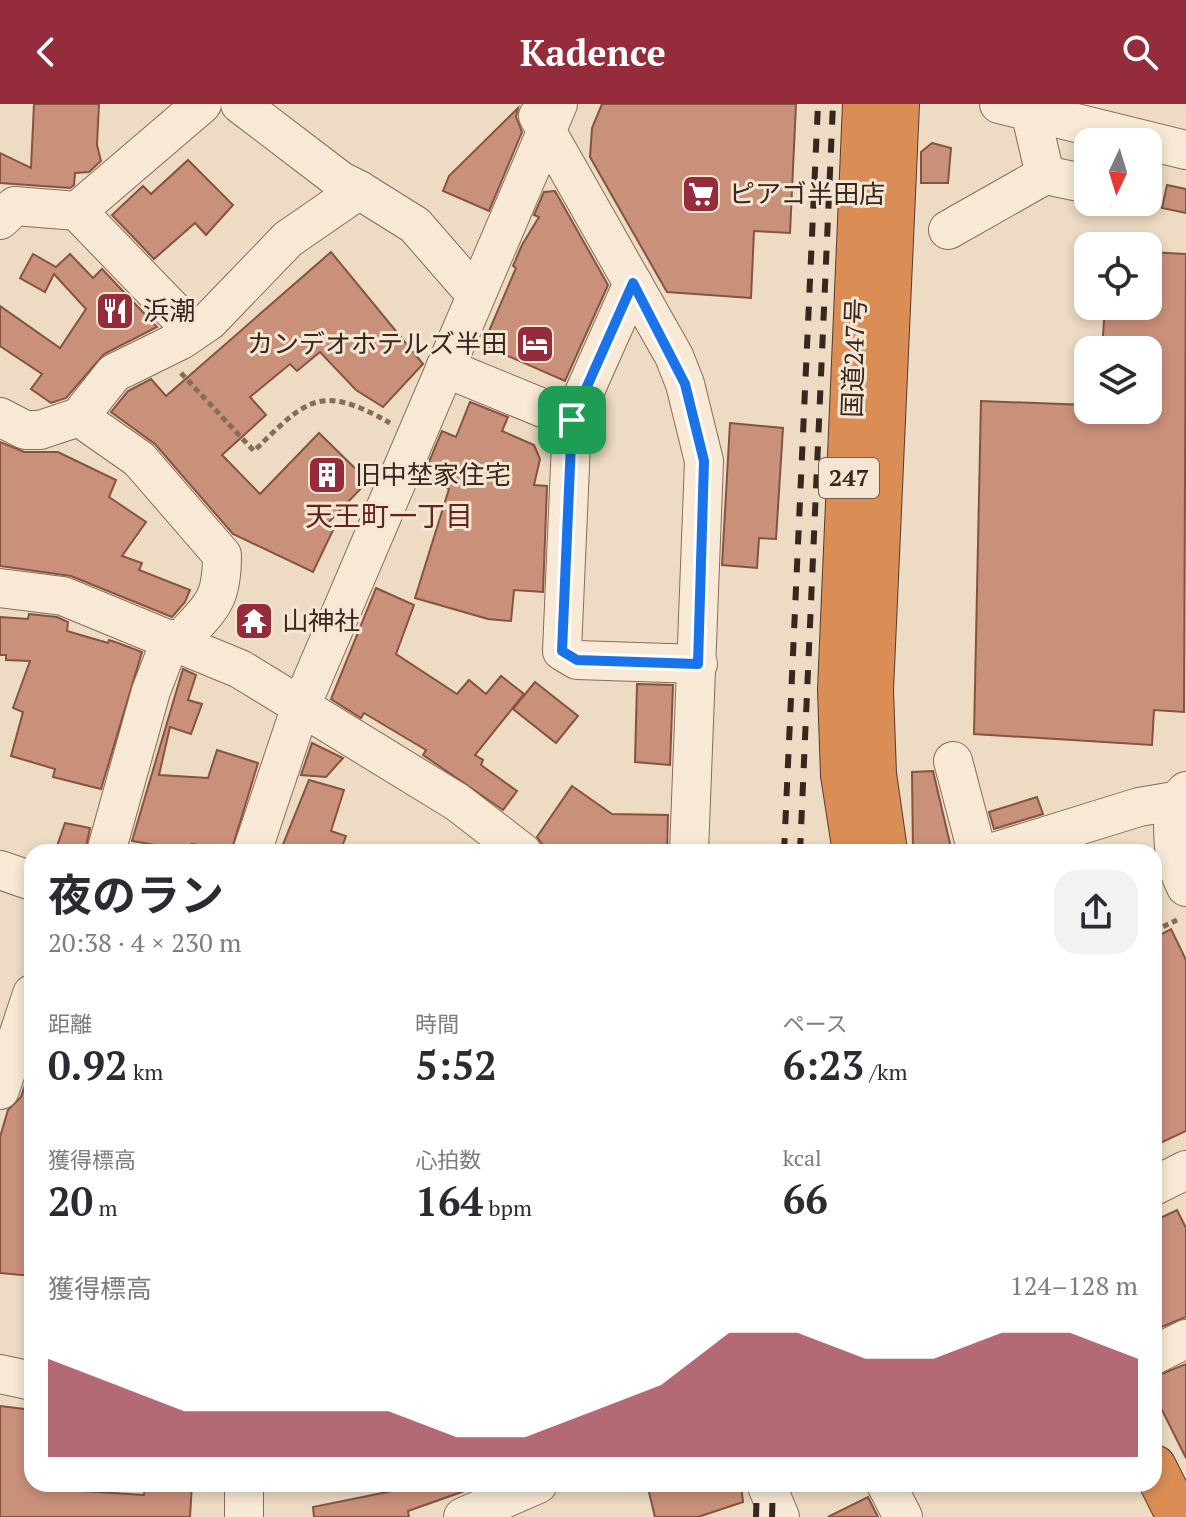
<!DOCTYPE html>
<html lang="ja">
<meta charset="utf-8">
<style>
body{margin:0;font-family:"PT Serif","Noto Sans JP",serif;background:#f2f2f3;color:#2b2b33;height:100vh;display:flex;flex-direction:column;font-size:30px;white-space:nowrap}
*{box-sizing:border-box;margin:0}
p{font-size:26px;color:#7c7c81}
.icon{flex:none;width:44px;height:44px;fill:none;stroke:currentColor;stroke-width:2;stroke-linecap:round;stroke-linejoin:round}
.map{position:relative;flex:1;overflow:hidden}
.panel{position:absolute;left:24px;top:740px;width:1138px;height:648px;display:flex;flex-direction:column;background:#fff;border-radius:24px;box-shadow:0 4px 12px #0003}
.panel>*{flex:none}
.needle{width:52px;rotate:184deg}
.controls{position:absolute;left:1074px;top:24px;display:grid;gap:16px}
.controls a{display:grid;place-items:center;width:88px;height:88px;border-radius:16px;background:#fff;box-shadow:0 4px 12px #0003;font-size:40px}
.pin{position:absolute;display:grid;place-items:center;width:68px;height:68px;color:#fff;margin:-34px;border-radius:16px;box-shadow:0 4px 12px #0006}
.round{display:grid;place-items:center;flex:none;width:84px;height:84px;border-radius:24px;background:#f2f2f3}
.headline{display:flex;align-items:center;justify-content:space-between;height:136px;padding:0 24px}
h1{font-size:44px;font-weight:700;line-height:60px}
.figures{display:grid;grid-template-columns:repeat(3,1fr);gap:12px;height:136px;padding:8px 24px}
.figures div{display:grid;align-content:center}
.figures b{font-size:40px;font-weight:700}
.figures small{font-size:22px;font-weight:400}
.figures p{font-size:22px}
.chart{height:224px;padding:16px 24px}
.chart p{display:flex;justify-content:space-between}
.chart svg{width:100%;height:144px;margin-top:8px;fill:#952c3b;opacity:.7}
header{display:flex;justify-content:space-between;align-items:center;height:104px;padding:0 24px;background:#952c3b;color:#fff;font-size:36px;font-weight:700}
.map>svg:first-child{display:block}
.building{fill:#ca917a;stroke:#865341;stroke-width:2}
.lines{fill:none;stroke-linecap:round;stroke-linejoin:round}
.minor-casing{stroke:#876c5a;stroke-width:40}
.highway-casing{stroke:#553b2f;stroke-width:46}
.path{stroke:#876c5a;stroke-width:5;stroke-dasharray:6 4;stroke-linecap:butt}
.minor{stroke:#f8e9d6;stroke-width:38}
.highway{stroke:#da8e56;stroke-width:44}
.rail{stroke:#37271e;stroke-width:6;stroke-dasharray:14 14;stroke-linecap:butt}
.route-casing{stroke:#fff;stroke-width:16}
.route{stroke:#1a73e8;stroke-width:10}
.labels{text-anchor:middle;stroke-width:6;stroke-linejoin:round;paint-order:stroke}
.shield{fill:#f5e6d3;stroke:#706054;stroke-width:2}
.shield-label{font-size:24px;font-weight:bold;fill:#37271e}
.poi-label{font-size:26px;fill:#37271e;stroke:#f5e6d3;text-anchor:start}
.street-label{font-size:26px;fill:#37271e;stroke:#f5e6d3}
.neighbourhood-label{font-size:28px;fill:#63241f;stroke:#f5e6d3}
</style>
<header><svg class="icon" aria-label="back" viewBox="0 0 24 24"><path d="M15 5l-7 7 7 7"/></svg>Kadence<svg class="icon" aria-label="search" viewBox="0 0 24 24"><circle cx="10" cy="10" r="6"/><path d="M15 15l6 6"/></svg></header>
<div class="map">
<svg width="1186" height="1413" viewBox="0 0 1186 1413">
<rect width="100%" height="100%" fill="#eddbc3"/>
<!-- building -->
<g class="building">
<polygon points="34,0 99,0 97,41 101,57 89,68 75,69 74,81 70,84 0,79 0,49 31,64"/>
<polygon points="602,0 796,0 790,129 754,127 751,194 667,188 590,53 592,24"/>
<polygon points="518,4 516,13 522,28 489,107 443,87 449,72"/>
<polygon points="932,39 951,44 948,79 921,79 921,48"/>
<polygon points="188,56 233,101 206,131 195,119 154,155 112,111 143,82 151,90"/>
<polygon points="1167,81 1186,85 1186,109 1162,104"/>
<polygon points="555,87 608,181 565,277 483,241 516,164 513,162 522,141 539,113 534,111 544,88"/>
<polygon points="331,148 423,260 383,303 356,286 320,248 297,267 290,260 250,293 266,311 222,351 260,390 319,329 368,377 326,421 334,424 313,468 233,430 155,340 111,308 128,287 151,275 166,292"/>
<polygon points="1148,148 1186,150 1184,608 1154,606 1152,641 974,630 981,297 1088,301 1088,306 1148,306 1148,246 1102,246 1105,202 1148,202"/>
<polygon points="33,150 56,163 70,150 93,174 102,165 157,223 104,250 66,294 51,299 31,285 42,270 0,242 0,202 60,244 86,205 54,170 45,188 20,174"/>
<polygon points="470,298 508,313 502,327 534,341 540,355 534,381 547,382 543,488 514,486 511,517 488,515 415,494 449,385 423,372 442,327 456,333"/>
<polygon points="730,319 783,324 776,435 759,434 757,464 722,461"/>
<polygon points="0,338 24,348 58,348 116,376 109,393 146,418 122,452 142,459 139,466 190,486 185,498 172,513 71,472 0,462"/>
<polygon points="376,484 414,501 396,550 457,590 469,576 486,590 501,572 524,590 475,651 483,656 481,661 517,687 503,706 423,651 426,646 364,609 361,614 331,595"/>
<polygon points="29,510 57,513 68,518 67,527 108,539 109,536 118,539 142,548 101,685 53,673 55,665 11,652 23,608 13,604 30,557 6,556 6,551 0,551 0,513 28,515"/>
<polygon points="183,565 196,571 188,596 202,600 191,630 170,623 159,671 208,674 217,646 258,659 231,748 192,740 191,748 166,748 167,743 132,737"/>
<polygon points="535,578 578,612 556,639 513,605"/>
<polygon points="637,580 673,581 670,661 635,658"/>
<polygon points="312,639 343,654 326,673 301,671"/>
<polygon points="933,667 952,748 913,748 912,668"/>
<polygon points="309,676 344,686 331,727 346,732 340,748 295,748 282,743"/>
<polygon points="572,682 612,710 668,711 667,748 553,748 543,741 537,733"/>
<polygon points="1037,693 1043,710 994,725 989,708"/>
<polygon points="65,719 90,724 85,748 55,748"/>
<polygon points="1171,825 1186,856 1186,1027 1154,1042 1154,834"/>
<polygon points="32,960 32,1172 0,1169 0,1033 8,1006 21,993"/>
<polygon points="1177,1106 1186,1124 1186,1213 1154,1226 1154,1117"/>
<polygon points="1186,1260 1186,1354 1154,1290 1154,1273"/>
<polygon points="0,1302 32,1306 32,1380 66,1380 66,1386 144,1391 145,1380 192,1380 190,1413 0,1413"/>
<polygon points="405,1380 476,1383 408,1407 409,1413 314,1413 313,1403 407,1384"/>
<polygon points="647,1380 741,1380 743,1398 698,1413 655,1413"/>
<polygon points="868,1393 878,1413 828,1413"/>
</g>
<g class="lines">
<!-- minor casing -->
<g class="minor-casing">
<g id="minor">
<polyline points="999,0 1186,46"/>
<polyline points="1030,7 1045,71 1088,80"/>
<polyline points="538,12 674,252 685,280 704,357 689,748"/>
<polyline points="359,86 415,121 476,191"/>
<polyline points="77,107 202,0"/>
<polyline points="0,116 15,102 77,107 193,227"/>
<polyline points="948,126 1045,71"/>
<polyline points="633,179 572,316 562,547 577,556 698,560"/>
<polyline points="445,264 572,316"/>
<polyline points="0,313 25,326 40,326 79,313 114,269 181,236 209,217 288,135 359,86 341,77 240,0"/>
<path d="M79,313L139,355L222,451C222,500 210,503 179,538"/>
<polyline points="0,484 63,492 240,565 457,698 522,748"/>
<polyline points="953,657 977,748"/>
<path d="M1186,687L1174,700C1172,729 1172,756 1186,783"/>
<polyline points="106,748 151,587 171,535"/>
<polyline points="252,748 301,602 558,0"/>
<polyline points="994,748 1139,703 1186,695"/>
<polyline points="0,766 32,777"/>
<polyline points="0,986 32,890"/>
<polyline points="1154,1082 1186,1066"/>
<polyline points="1154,1251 1186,1235"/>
<polyline points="0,1270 32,1277"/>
<polyline points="766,1380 780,1413"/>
<polyline points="886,1380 903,1413"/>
<polyline points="244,1413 244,1380"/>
<polyline points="463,1413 538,1380"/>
</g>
</g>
<!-- highway casing -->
<g class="highway-casing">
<g id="highway">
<polyline points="884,740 874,670 871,586 897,0"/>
<polyline points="855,748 843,671 840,586 865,0"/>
<polyline points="1154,1363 1179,1413"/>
</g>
</g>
<!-- path -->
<g class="path">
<path d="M181,269L254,347C307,295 320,279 390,319"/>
<polyline points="1154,827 1177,816"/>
</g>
<!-- minor -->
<use href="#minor" class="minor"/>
<!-- highway -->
<use href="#highway" class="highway"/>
<!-- rail -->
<g class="rail">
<polyline points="784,748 818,0"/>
<polyline points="800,748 833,0"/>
<polyline points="756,1413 757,1380"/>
<polyline points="772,1413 773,1380"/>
</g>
</g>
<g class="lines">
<!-- route casing -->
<g class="route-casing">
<polygon id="route" points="633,179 685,280 704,357 698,560 577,556 562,547 572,316"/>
</g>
<!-- route -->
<use href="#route" class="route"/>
</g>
<!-- icons -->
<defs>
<g id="supermarket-square" transform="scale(2)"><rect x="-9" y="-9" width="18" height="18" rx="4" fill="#952c3b" stroke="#f5e6d3"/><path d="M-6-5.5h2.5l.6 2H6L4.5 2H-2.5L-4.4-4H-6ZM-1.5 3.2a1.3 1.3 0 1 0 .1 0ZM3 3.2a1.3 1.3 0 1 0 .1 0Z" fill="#fff"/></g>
<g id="restaurant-square" transform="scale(2)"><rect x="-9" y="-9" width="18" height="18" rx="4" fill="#952c3b" stroke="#f5e6d3"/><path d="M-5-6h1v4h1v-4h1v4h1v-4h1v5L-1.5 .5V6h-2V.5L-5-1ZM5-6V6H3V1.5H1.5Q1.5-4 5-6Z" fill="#fff"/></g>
<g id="hotel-square" transform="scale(2)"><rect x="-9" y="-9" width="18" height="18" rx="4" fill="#952c3b" stroke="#f5e6d3"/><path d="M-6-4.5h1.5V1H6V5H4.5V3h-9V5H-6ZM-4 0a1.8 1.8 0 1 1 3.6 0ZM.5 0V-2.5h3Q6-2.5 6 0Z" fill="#fff"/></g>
<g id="building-square" transform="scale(2)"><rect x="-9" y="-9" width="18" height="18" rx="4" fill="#952c3b" stroke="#f5e6d3"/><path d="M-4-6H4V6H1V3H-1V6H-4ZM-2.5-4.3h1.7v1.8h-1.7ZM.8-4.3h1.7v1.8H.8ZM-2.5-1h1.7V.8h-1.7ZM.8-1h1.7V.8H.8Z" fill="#fff"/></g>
<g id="temple-square" transform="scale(2)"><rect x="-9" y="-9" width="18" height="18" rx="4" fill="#952c3b" stroke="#f5e6d3"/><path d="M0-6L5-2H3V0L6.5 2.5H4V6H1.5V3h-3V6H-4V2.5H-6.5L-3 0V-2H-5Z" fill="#fff"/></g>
</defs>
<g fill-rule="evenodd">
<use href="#supermarket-square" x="701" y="90"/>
<use href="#restaurant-square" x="115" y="207"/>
<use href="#hotel-square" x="535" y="240"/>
<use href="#building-square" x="327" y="371"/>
<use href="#temple-square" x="254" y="517"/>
</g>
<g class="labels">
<!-- shield labels -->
<rect class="shield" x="819" y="354" width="60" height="40" rx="6"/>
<g class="shield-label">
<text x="849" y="382">247</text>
</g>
<!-- poi labels -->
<g class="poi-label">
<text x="729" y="99">ピアゴ半田店</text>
<text x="143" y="216">浜潮</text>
<text x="507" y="249" text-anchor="end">カンデオホテルズ半田</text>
<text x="355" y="380">旧中埜家住宅</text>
<text x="282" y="526">山神社</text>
</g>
<!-- street labels -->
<g class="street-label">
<text transform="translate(854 254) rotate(-88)" y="9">国道247号</text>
</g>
<!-- neighbourhood labels -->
<g class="neighbourhood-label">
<text x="389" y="422">天王町一丁目</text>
</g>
</g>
</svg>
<div class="controls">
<a><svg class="needle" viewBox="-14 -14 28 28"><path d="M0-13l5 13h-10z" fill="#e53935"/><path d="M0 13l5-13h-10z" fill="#7c7c81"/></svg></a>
<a><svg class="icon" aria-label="locate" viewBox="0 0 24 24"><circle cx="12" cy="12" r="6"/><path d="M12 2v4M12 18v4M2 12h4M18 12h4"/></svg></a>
<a><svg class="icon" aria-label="layers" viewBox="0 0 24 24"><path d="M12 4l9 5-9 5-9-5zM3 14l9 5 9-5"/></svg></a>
</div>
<div class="pin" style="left:572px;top:316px;background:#1e9e55"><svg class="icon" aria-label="arrive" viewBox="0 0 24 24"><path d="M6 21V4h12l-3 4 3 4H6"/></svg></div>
<section class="panel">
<div class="headline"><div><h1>夜のラン</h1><p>20:38 · 4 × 230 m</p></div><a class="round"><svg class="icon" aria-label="share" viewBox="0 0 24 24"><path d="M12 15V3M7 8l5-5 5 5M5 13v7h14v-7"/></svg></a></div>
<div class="figures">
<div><p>距離</p><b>0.92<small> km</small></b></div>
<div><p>時間</p><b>5:52</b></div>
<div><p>ペース</p><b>6:23<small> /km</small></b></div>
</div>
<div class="figures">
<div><p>獲得標高</p><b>20<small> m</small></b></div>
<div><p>心拍数</p><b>164<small> bpm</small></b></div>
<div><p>kcal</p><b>66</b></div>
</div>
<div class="chart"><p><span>獲得標高</span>124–128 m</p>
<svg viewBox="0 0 160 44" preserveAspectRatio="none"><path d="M0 44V14L10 22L20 30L30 30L40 30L50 30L60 38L70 38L80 30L90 22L100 6L110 6L120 14L130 14L140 6L150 6L160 14V44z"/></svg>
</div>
</section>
</div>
